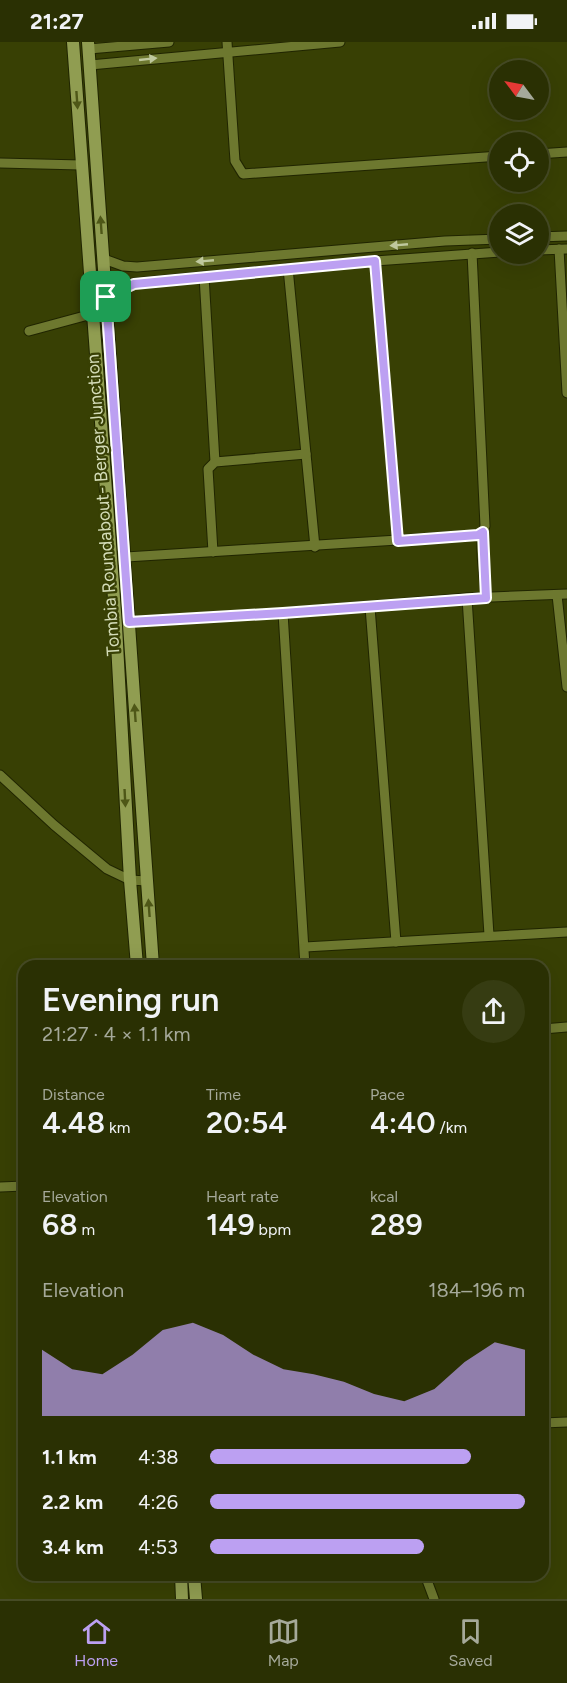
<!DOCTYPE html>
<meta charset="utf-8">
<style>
body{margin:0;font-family:Figtree,sans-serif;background:#363c12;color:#f1f3f6;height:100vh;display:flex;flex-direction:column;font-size:22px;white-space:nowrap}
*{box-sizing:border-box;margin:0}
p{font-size:20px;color:#a5a99a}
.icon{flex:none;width:33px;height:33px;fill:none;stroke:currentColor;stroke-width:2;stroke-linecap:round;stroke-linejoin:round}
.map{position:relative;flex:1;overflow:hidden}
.side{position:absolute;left:18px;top:918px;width:531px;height:621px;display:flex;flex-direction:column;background:#2a3003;border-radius:18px;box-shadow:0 6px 24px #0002,0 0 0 2px #464b25}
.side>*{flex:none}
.needle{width:39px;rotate:302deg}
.fabs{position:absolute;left:489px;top:18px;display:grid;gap:12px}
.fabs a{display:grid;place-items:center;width:60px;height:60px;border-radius:50%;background:#2a3003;box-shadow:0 6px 24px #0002,0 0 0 2px #464b25;font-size:30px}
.pin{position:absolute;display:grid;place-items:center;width:51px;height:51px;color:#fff;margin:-26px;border-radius:12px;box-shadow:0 3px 9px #0006}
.round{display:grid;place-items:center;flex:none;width:63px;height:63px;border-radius:32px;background:#363c12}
.summary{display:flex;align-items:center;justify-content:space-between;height:102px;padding:0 24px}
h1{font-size:33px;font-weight:600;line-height:45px}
.stats{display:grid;grid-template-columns:repeat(3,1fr);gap:9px;height:102px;padding:6px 24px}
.stats div{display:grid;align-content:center}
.stats b{font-size:30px;font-weight:600}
.stats small{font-size:16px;font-weight:400}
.stats p{font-size:16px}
.chart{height:168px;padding:12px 24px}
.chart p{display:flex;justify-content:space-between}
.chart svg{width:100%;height:108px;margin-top:6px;fill:#bca0f2;opacity:.7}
ul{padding:0 24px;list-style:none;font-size:20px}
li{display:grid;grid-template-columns:96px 72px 1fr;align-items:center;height:45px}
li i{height:15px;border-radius:8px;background:#bca0f2}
.status{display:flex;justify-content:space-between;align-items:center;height:42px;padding:0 30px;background:#2a3003;direction:ltr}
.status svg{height:16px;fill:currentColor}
.dock{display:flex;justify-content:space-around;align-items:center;height:84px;border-top:2px solid #464b25;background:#2a3003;font-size:16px;color:#a5a99a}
.dock a{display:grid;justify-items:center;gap:3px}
.dock .selected{color:#bca0f2}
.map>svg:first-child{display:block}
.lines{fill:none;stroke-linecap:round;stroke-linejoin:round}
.minor-casing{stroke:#202500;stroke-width:11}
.major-casing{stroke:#202500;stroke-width:14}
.minor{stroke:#6d782f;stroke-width:9}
.major{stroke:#909d51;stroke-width:12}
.oneway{fill:#bfc89d}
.oneway2{fill:#4e5717}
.route-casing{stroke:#fff;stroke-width:12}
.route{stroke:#bca0f2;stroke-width:8}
.labels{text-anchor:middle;stroke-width:4.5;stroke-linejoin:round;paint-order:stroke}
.street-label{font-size:18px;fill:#d4dcb8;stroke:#384004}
</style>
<div class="status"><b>21:27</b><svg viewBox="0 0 49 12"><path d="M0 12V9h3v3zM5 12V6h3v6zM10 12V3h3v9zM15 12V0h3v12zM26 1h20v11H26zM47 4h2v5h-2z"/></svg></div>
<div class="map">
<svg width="567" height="1557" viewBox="0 0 567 1557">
<rect width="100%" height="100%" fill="#384004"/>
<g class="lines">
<!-- minor casing -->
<g class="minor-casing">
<g id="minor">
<polyline points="227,0 235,119 243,132 500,114"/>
<polyline points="89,7 169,0"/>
<polyline points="90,23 340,0"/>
<polyline points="538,112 567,110"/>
<polyline points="0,121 81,123"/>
<polyline points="538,195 567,194"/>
<polyline points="559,207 567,351"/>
<polyline points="538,208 567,207"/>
<path d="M472,211L485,484C478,501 485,537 486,556"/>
<polyline points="104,217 123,224 137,225 445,199 500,197"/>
<polyline points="375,219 398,499"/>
<polyline points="288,226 315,505"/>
<polyline points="204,234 215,420"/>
<polyline points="106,255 134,241 375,219 500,210"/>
<polyline points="29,289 92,272"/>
<polyline points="213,510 208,427 215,420 306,412"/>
<polyline points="126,515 478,493 483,490"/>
<polyline points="557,553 567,645"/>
<polyline points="467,556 489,893"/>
<polyline points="370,565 396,900"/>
<polyline points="283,571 305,924"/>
<polyline points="129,580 283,571 467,556 567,552"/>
<polyline points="0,733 54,783 107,827 130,838 147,839"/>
<polyline points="305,905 567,890"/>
<polyline points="543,987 567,985"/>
<polyline points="0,1145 24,1144"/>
<polyline points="543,1381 567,1380"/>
<polyline points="425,1533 434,1557"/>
</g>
</g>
<!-- major casing -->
<g class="major-casing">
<g id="major">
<polyline points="73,0 116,584 130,838 137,924"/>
<polyline points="88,0 153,924"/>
<polyline points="181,1533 182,1557"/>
<polyline points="194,1533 196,1557"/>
</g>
</g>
<!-- minor -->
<use href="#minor" class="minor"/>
<!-- major -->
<use href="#major" class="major"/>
</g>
<!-- one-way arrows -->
<defs><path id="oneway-solid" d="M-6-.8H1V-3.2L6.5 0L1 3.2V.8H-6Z" transform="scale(1.5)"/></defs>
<g class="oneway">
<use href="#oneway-solid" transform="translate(148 17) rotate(-6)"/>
<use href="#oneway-solid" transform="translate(399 203) rotate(175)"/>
<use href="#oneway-solid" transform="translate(205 219) rotate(175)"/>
</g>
<g class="oneway2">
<use href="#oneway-solid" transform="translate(77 58) rotate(86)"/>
<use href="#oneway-solid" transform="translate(101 183) rotate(-94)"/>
<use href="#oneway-solid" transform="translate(135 671) rotate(-94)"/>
<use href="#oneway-solid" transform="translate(125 756) rotate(87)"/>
<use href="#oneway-solid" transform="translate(149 866) rotate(-94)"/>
</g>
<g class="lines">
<!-- route casing -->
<g class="route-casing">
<polygon id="route" points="375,219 398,499 478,493 483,490 486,556 283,571 129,580 106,255 134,242"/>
</g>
<!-- route -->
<use href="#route" class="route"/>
</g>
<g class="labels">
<!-- street labels -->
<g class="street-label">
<text transform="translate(103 463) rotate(-94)" y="6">Tombia Roundabout- Berger Junction</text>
</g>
</g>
</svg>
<div class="fabs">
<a><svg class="needle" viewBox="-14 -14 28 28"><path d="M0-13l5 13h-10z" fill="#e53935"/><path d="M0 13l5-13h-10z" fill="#a5a99a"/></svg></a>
<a><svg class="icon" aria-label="locate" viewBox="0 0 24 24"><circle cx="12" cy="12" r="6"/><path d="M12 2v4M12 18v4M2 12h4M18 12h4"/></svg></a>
<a><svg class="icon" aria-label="layers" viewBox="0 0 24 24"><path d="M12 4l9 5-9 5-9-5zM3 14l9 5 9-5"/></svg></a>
</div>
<div class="pin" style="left:106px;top:255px;background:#1e9e55"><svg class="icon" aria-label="arrive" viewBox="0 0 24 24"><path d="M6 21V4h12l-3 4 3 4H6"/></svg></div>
<section class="side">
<div class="summary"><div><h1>Evening run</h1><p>21:27 · 4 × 1.1 km</p></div><a class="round"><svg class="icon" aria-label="share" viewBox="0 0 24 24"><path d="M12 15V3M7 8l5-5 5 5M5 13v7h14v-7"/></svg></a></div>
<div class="stats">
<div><p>Distance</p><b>4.48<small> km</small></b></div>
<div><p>Time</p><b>20:54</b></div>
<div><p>Pace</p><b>4:40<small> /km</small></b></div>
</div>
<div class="stats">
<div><p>Elevation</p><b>68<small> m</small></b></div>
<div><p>Heart rate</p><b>149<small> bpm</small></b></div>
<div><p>kcal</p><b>289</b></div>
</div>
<div class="chart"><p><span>Elevation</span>184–196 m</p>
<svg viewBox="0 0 160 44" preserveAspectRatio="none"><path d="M0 44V17L10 25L20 27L30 19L40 9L50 6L60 11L70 19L80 25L90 27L100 30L110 35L120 38L130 33L140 22L150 14L160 17V44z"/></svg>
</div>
<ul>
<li><b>1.1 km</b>4:38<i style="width:83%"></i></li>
<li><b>2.2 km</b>4:26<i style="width:100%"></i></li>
<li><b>3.4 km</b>4:53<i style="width:68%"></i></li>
</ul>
</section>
</div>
<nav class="dock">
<a class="selected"><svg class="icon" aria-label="home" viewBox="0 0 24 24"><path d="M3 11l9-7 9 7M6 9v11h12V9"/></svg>Home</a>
<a><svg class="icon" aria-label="map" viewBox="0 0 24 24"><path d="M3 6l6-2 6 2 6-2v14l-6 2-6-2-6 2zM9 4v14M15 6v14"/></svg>Map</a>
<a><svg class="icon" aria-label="saved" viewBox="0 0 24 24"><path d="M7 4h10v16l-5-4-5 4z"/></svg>Saved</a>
</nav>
